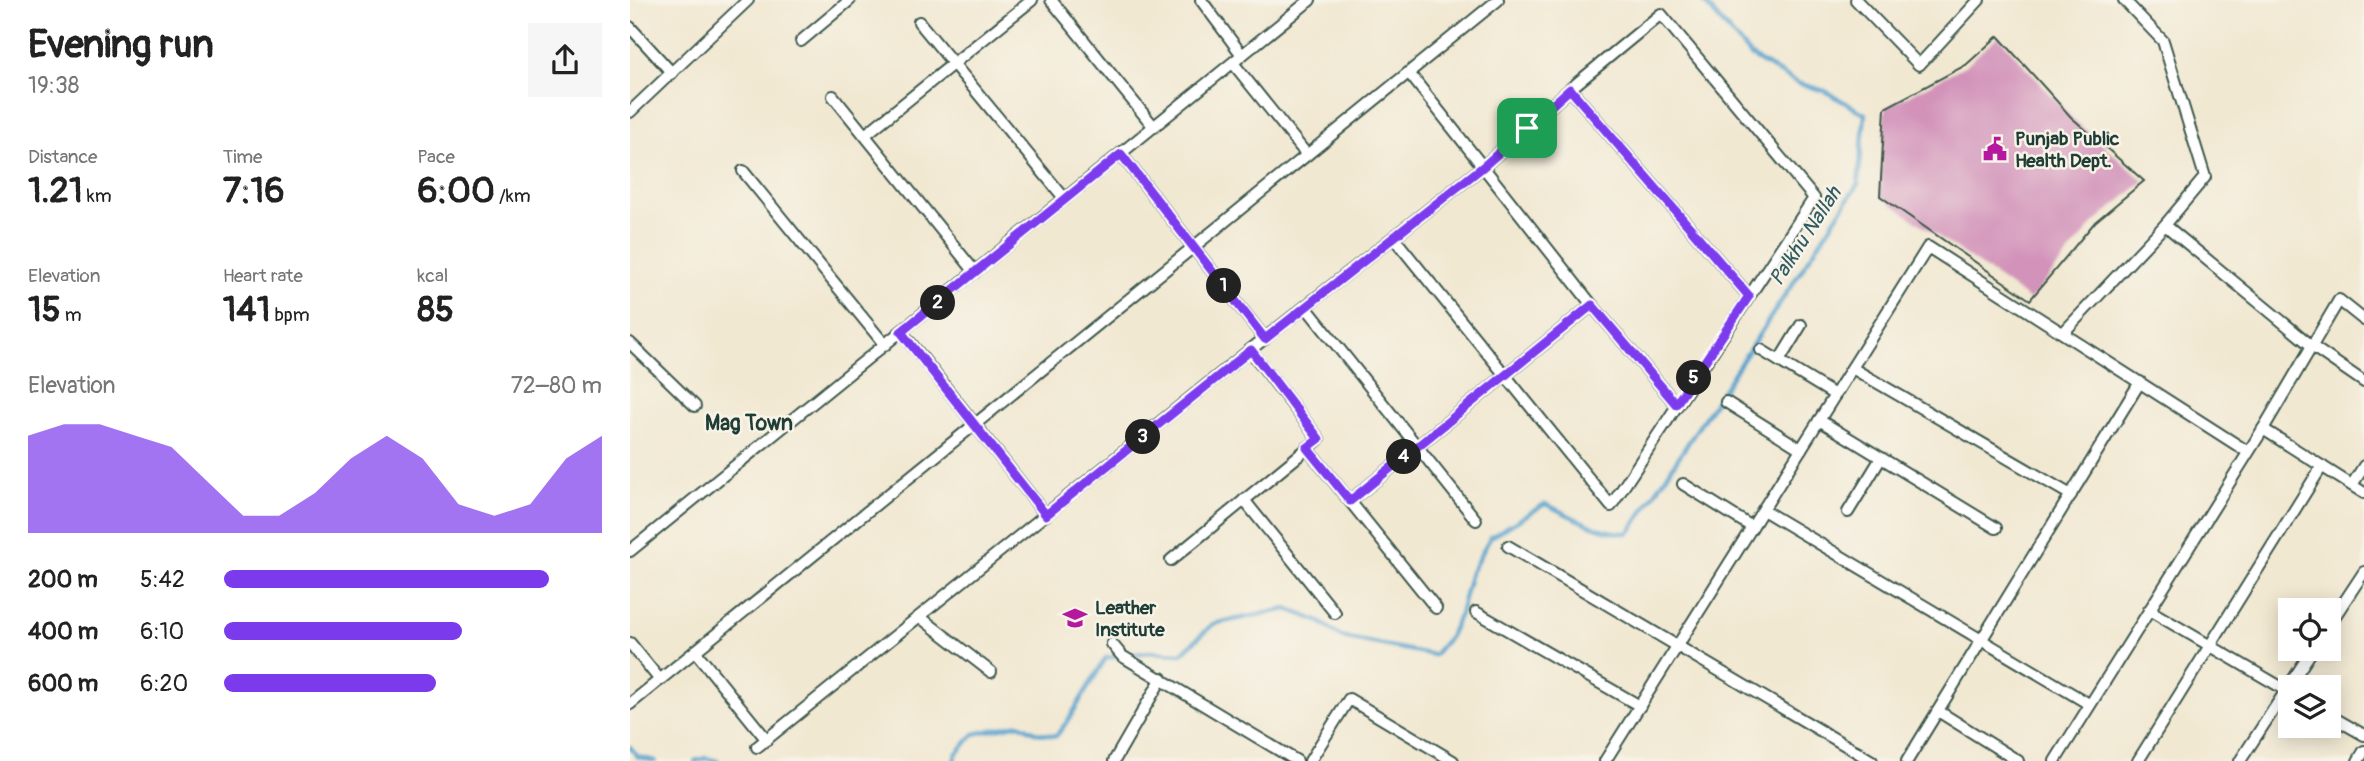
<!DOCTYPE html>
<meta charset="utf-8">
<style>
body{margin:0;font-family:Pangolin,sans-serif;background:#f6f6f6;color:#222;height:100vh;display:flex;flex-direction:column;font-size:26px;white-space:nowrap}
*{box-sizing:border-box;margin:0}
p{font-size:23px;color:#767676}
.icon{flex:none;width:38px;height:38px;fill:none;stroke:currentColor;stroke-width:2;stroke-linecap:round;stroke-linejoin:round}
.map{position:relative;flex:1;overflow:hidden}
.sheet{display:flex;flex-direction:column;background:#fff;width:630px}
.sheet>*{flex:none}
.tools{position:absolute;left:1648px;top:598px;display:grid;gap:14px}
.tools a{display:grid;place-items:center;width:63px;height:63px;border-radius:0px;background:#fff;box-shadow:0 4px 18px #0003;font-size:35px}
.pin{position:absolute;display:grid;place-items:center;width:60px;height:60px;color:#fff;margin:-30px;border-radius:14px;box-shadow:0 4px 10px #0006}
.km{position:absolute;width:35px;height:35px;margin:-18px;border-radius:50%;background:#222;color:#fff;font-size:19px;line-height:35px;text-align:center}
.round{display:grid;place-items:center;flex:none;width:74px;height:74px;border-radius:0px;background:#f6f6f6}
.headline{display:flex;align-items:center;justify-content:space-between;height:119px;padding:0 28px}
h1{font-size:38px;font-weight:800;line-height:52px}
.metrics{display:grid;grid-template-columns:repeat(3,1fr);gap:10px;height:119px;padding:7px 28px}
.metrics div{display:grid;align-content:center}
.metrics b{font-size:35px;font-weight:800}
.metrics small{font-size:19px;font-weight:400}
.metrics p{font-size:19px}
.chart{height:196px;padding:14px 28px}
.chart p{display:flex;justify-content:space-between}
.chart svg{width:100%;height:126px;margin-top:7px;fill:#7c3aed;opacity:.7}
ul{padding:0 28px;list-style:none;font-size:23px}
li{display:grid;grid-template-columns:112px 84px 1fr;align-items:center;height:52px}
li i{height:18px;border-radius:9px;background:#7c3aed}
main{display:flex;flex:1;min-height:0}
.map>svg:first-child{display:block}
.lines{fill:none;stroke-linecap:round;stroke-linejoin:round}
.stream{stroke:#56a2ce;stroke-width:4.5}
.building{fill:#d292b9}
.minor-casing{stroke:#3e574c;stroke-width:14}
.minor{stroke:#fff;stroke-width:10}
.route-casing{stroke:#fff;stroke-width:14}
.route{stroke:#7c3aed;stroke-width:9}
.labels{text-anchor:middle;stroke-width:5;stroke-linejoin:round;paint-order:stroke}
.poi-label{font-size:19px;font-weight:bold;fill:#1f3d34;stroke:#f7f3e8;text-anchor:start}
.water-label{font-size:21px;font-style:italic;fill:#305b62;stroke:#f7f3e8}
.neighbourhood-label{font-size:21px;font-weight:bold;fill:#1f3d34;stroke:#f7f3e8}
</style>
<main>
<section class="sheet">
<div class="headline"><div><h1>Evening run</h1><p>19:38</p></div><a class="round"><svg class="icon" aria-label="share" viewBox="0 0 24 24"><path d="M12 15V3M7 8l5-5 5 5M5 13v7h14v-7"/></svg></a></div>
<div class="metrics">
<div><p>Distance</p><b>1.21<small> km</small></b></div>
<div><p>Time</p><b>7:16</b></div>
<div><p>Pace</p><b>6:00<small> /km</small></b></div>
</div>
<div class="metrics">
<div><p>Elevation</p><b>15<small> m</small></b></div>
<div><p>Heart rate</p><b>141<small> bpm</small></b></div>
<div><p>kcal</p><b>85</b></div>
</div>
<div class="chart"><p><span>Elevation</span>72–80 m</p>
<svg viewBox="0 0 160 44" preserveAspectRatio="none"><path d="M0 44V10L10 6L20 6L30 10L40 14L50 26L60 38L70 38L80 30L90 18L100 10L110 18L120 34L130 38L140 34L150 18L160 10V44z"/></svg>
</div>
<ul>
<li><b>200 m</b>5:42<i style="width:86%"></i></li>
<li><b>400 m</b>6:10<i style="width:63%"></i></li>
<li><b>600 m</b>6:20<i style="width:56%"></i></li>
</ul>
</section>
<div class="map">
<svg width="1734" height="761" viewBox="0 0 1734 761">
<rect width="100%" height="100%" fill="#f7f3e8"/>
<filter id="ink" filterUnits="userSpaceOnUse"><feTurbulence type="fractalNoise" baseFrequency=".0143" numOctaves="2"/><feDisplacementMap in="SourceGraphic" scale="14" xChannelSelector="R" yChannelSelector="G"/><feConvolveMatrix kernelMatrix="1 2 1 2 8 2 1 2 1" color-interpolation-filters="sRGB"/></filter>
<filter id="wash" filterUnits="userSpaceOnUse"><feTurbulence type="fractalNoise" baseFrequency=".00686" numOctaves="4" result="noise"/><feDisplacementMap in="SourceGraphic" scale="28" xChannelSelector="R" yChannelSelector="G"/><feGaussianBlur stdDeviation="1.57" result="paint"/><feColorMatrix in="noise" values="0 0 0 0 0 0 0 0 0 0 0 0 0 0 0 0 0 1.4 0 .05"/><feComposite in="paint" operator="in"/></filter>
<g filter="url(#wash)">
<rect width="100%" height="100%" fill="#f1e8d1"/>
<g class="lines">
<!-- stream -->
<g class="stream">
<polyline points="0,747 8,757 25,761"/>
<polyline points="65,761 76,758 88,761"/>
<path d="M324,761L326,754L344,734L389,724L407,733L426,736L437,722L476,658L519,652L551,654L583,624L657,609L690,622L712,637L804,655L820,636L830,614L841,572L861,537L915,504C942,516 969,534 999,533L1228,184L1235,114L1195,91L1167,83L1121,56L1072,0"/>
</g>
</g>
<g id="blocks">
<!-- building -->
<polygon class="building" points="1368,36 1441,117 1514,181 1465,222 1400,300 1250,196 1255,108 1336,65"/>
</g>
</g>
<g filter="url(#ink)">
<use href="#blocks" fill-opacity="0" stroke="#3e574c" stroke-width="2"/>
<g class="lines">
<!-- minor casing -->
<g class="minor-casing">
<g id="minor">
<polyline points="421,0 524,127"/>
<polyline points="571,0 612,55"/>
<polyline points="1226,0 1289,65 1349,0"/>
<polyline points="289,22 435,199"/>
<polyline points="0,27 42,73"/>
<polyline points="171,41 220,0"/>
<polyline points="603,63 677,155"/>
<polyline points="779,73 962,305 1046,404"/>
<polyline points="940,89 1119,296"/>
<polyline points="203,96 345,272"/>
<polyline points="0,112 118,0"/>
<polyline points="235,135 402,0"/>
<polyline points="491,154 635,339"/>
<polyline points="113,171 255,345"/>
<polyline points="1535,225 1683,347 1734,382"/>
<polyline points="676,307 846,520"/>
<polyline points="272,332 416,515"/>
<polyline points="1433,333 1535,225 1575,177 1533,41 1494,0"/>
<polyline points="0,343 65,406"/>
<polyline points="1131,350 1205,395"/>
<polyline points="1149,361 1171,325"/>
<polyline points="1222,368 1441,495"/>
<polyline points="1096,402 1171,449"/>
<polyline points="1189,420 1366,528"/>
<polyline points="1633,429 1734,493"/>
<polyline points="677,448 806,608"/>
<polyline points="1053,484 1122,527"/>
<polyline points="1722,485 1734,466"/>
<polyline points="614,500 705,613"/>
<polyline points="720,501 962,305"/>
<polyline points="1133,510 1459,704"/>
<polyline points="1218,512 1251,458"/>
<polyline points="878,546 1242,761"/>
<polyline points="0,551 680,0"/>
<polyline points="541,560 689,439 620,350"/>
<polyline points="1519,610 1661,693"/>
<polyline points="846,612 1010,706"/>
<polyline points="290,617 361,672"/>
<polyline points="1699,625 1734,572"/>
<polyline points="0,643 30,680"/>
<polyline points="482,644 492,656 667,761"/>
<polyline points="65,651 137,740"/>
<polyline points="0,704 868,0"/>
<polyline points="1308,711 1388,761"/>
<polyline points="1699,715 1734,735"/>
<polyline points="127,747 620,350 854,166 940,89 1031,14 1184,198 981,506 764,238"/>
<polyline points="484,761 532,678"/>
<polyline points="680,761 719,699 823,761"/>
<polyline points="975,761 1298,247 1618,452"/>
<polyline points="1277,761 1510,382"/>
<polyline points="1425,761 1633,429 1709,300 1734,320"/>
<polyline points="1508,761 1692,466"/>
<polyline points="1610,761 1683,649"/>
<polyline points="1728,761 1734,751"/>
</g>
</g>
<!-- minor -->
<use href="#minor" class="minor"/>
</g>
</g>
<g class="lines" filter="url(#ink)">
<!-- route casing -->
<g class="route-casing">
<polygon id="route" points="940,89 1119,296 1046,404 962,305 720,501 677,448 689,439 621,350 416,515 271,332 491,154 635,339 854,166"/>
</g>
<!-- route -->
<use href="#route" class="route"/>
</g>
<!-- icons -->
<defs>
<g id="civic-bare" transform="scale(1.89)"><path d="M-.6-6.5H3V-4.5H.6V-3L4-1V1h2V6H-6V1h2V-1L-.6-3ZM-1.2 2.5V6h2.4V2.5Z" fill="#b5179e" stroke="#f7f3e8" stroke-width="2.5" paint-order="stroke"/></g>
<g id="university-bare" transform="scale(1.89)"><path d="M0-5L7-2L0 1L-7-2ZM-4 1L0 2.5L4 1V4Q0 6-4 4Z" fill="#b5179e" stroke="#f7f3e8" stroke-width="2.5" paint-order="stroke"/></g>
</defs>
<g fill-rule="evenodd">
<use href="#civic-bare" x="1365" y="149"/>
<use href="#university-bare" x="445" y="618"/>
</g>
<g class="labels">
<!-- poi labels -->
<g class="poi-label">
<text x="1385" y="145">Punjab Public<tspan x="1385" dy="22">Health Dept.</tspan></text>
<text x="465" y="614">Leather<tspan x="465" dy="22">Institute</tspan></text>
</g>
<!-- water labels -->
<g class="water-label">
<text transform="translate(1175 236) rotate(-57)" y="7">Palkhu Nallah</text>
</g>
<!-- neighbourhood labels -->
<g class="neighbourhood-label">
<text x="119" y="430">Mag Town</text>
</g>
</g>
</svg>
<div class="tools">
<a><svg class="icon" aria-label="locate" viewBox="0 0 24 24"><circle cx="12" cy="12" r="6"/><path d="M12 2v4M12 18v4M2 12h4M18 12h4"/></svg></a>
<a><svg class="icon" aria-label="layers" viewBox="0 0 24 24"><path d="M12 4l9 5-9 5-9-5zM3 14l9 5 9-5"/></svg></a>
</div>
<div class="pin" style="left:897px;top:128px;background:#1e9e55"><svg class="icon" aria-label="arrive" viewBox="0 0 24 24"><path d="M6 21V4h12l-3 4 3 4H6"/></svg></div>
<b class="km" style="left:594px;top:286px">1</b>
<b class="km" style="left:308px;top:303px">2</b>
<b class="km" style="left:513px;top:437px">3</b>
<b class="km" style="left:774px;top:457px">4</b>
<b class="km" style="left:1064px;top:378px">5</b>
</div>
</main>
